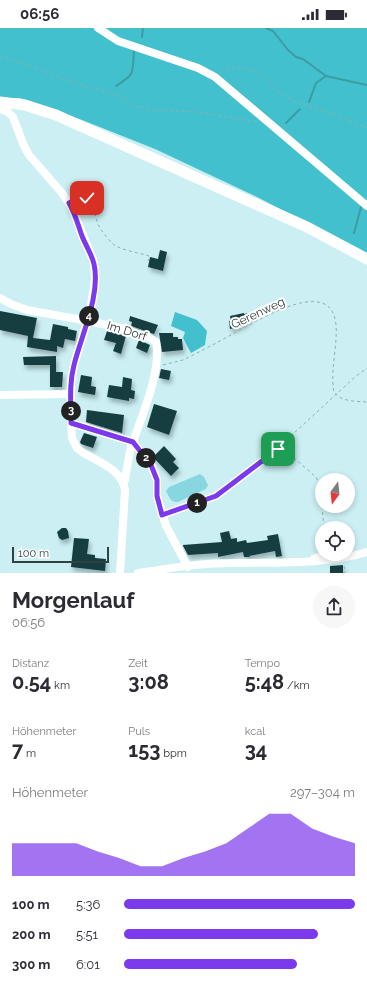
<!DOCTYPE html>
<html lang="de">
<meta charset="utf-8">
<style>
body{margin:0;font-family:Raleway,sans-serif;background:#f7f7f7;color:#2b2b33;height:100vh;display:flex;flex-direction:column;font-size:15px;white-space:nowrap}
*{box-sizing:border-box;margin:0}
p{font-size:13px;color:#7c7c81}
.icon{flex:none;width:22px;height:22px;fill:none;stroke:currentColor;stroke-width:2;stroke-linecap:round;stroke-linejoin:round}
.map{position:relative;height:545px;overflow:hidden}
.sheet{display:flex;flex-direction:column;background:#fff;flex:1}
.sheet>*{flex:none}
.needle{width:26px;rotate:195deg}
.buttons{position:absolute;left:315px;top:445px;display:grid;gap:8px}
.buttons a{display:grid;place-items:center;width:40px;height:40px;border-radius:50%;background:#fff;box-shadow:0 2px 6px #0003;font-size:20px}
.scale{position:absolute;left:12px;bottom:10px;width:97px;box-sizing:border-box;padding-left:4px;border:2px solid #314041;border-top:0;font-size:11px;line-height:14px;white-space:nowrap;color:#314041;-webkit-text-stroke:3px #fff;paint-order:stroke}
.pin{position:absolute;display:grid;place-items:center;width:34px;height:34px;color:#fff;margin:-17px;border-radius:8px;box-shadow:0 2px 6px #0006}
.km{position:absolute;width:20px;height:20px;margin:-10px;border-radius:50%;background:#222;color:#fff;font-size:11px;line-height:20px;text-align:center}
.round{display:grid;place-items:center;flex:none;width:42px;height:42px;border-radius:21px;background:#f7f7f7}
.headline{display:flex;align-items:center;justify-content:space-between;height:68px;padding:0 12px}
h1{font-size:22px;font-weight:700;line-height:30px}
.figures{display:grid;grid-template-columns:repeat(3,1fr);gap:6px;height:68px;padding:4px 12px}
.figures div{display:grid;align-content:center}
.figures b{font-size:20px;font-weight:700}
.figures small{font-size:11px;font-weight:400}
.figures p{font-size:11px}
.chart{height:112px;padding:8px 12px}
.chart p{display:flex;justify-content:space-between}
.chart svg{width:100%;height:72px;margin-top:4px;fill:#7c3aed;opacity:.7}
ul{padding:0 12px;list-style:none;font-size:13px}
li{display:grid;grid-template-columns:64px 48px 1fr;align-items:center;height:30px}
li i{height:10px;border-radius:5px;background:#7c3aed}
.status{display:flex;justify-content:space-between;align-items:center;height:28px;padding:0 20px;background:#fff;direction:ltr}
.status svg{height:11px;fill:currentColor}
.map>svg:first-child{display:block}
.green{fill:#88d7e0}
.forest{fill:#42c0cd}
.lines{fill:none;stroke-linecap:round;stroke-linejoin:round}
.stream{stroke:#3e9ba4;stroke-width:2}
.building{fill:#173d41;filter:url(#shadow)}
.path{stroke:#91adb0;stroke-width:1;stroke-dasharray:3 3;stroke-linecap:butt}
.lane{stroke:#fff;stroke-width:4}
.street{stroke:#fff;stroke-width:8}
.secondary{stroke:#fff;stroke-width:11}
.route-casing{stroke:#fff;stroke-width:8}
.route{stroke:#7c3aed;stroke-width:5}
.labels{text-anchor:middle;stroke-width:4;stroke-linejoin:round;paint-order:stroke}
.street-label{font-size:12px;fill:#314041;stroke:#fff}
</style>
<div class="status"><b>06:56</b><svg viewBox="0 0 49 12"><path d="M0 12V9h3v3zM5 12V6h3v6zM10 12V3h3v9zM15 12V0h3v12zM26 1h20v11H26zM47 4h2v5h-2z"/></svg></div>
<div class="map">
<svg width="367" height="545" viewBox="0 0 367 545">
<defs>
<filter id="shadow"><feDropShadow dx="2" dy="4" stdDeviation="2" flood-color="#0004"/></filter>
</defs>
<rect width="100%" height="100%" fill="#cbeff3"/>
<!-- green -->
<path class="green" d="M200,446L204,449L208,457L206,461L178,474C171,475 169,469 166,463L169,459Z"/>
<!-- forest -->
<g class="forest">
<polygon points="0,0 367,0 367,226 257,169 155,121 82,92 20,70 0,70"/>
<polygon points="175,284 197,292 207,303 205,317 191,325 183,310 185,304 171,298"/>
</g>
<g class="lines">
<!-- stream -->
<g class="stream">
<polyline points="266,0 273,3 288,22 296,29 303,31 326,48 367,57"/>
<polyline points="142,9 143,0"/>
<path d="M116,58C136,45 132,46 134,23"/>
<polyline points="309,74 316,55 326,48"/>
<polyline points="286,95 300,81"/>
<polyline points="354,205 361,179"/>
</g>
</g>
<!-- building -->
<g class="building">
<polygon points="160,222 167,224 163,243 148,239 150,229 158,231"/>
<polygon points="0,283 37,290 33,310 50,312 53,296 68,299 68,301 77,303 75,313 65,311 63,320 57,318 57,324 27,319 28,308 0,302"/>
<polygon points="244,285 244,286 249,285 250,292 245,293 246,296 239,297 239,299 230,301 229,293 231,293 230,288"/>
<polygon points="130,288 158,297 154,306 131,298 132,294 129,293"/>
<polygon points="107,303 126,308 121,326 113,323 116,315 104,312"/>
<polygon points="159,305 173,305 173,309 178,309 178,311 182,311 183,322 162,324"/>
<polygon points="139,312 150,317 147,325 136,320"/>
<polygon points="56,328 56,344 63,344 62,359 50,359 50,337 24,337 23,329"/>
<polygon points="161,341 171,343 169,352 159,350"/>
<polygon points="81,347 92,349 91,358 96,359 95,367 78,364"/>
<polygon points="123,349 132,351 131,362 135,363 134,371 129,370 129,373 107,369 109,357 122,359"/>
<polygon points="154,376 177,383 169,407 147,399"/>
<polygon points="87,382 124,387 122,405 86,394"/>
<polygon points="84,405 97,409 93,420 81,416 80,414"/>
<polygon points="164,418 176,431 173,434 179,440 171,448 153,429"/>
<polygon points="62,500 66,500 68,503 69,510 62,512 59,510 57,504"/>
<polygon points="229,503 231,511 237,510 237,514 246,512 247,515 268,512 267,508 278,506 282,528 276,529 275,523 249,528 250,529 244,529 243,524 218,529 218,525 188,527 183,518 183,517 222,514 220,505"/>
<polygon points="74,510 89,511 87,526 95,527 95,530 106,531 105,543 71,539"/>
<polygon points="343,537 343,545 330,545 330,538"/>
</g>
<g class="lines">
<!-- path -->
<g class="path">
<polyline points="0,30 3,29 22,35 81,57 115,67 135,78 154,82 197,84 257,94"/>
<polyline points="221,45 227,41 240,39 252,42 265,50 281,66 298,75 335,87 367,100"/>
<path d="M74,171L81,169C95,171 94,186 98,196C101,203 108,211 113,216C120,222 140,225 149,228L148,233"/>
<path d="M163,337L183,332L193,327C211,318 229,308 247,298C265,289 322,255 334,287C341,307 329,342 334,364C341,374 355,373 367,374"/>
<polyline points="280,418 316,449 320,458 322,474"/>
<polyline points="322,478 324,500"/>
<polyline points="170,484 204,473 225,462 280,418 355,349 367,340"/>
<polyline points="344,538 345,545"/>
</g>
<!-- lane -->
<polyline class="lane" points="309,533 313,529 322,526"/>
<!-- street -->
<g class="street">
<polyline points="98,0 118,13 198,40 215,49 367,178"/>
<path d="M0,81L8,84L13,89L24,118L29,127L62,165L72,180L94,234L95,251L90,284L74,337L71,353V395L72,410L77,420L82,424C98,434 122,441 125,462L120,545"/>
<path d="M0,270L11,276L27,282L88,293L121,300L150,310L156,314C162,342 142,387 133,414L151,437L157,452V468L166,498L188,539"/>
<polyline points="0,367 71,366"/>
<polyline points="71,395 133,414 131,418 124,456"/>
<path d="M138,545C169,540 201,535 233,535C277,534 323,537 367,524"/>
</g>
<!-- secondary -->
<polyline class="secondary" points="0,74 25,77 56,87 307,199 367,231"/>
</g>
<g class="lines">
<!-- route casing -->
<g class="route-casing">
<path id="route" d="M87,170L81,169L69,175C75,185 78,197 82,208C86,218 92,227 94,236C101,267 81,308 74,337C69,356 71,375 71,395L133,414L151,437L157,452V468L162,487L216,468L278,421"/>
</g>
<!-- route -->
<use href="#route" class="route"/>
</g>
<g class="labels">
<!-- street labels -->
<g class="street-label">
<text transform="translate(258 285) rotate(-25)" y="4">Gerenweg</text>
<text transform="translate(127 303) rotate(17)" y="4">Im Dorf</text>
</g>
</g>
</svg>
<div class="buttons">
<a><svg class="needle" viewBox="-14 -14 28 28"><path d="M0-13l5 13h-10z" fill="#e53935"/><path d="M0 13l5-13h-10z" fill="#7c7c81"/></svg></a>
<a><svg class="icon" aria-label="locate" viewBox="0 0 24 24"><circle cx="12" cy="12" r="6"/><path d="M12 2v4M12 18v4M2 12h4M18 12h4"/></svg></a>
</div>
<div class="scale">100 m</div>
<div class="pin" style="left:278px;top:421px;background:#1e9e55"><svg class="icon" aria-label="arrive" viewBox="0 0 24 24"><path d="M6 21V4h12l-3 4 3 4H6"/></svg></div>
<div class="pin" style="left:87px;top:170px;background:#d93025"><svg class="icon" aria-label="check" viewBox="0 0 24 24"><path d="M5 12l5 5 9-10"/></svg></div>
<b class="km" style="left:197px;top:475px">1</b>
<b class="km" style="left:146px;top:430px">2</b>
<b class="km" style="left:71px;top:383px">3</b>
<b class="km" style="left:89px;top:288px">4</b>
</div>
<section class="sheet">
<div class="headline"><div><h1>Morgenlauf</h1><p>06:56</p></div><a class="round"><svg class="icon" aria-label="share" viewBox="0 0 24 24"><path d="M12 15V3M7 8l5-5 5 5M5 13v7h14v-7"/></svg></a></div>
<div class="figures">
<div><p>Distanz</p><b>0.54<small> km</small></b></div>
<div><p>Zeit</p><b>3:08</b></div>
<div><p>Tempo</p><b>5:48<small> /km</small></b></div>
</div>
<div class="figures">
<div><p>Höhenmeter</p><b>7<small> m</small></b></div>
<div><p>Puls</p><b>153<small> bpm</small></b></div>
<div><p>kcal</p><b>34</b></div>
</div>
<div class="chart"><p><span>Höhenmeter</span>297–304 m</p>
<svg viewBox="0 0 160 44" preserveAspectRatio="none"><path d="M0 44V24L10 24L20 24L30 24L40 29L50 33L60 38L70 38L80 33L90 29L100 24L110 15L120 6L130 6L140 15L150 20L160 24V44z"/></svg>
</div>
<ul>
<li><b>100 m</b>5:36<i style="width:100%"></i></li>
<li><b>200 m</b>5:51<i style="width:84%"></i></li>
<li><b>300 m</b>6:01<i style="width:75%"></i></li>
</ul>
</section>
